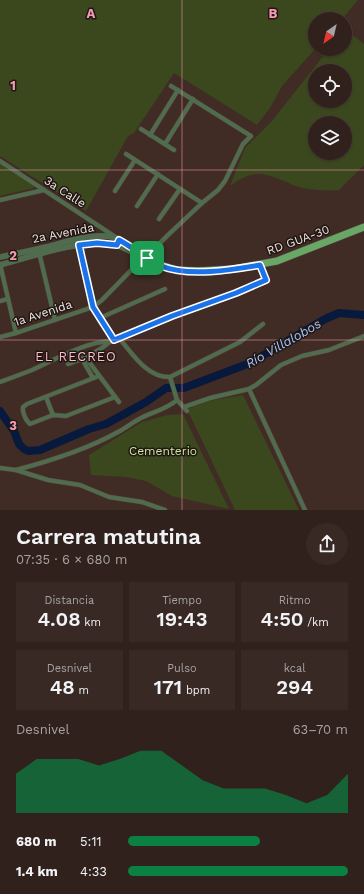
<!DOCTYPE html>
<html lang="es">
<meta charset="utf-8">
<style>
body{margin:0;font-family:"Work Sans",sans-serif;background:#382925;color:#f1f3f6;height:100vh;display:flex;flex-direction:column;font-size:15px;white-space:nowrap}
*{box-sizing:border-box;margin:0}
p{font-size:13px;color:#a8a3a3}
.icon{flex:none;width:22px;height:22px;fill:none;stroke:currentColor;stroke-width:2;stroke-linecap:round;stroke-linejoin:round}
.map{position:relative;height:510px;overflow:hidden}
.panel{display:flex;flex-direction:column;background:#30211c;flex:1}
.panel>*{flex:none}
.needle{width:26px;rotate:214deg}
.controls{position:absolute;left:308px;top:12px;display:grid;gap:8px}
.controls a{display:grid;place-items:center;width:44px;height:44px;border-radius:50%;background:#30211c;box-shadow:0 1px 3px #0004,0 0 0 1px #4b3e3b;font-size:20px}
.pin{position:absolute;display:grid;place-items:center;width:34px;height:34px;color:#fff;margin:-17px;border-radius:8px;box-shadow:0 2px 6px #0006}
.round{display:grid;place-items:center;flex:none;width:42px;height:42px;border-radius:21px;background:#382925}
.headline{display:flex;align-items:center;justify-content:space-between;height:68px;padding:0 16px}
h1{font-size:22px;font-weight:600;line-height:30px}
.stats{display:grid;grid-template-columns:repeat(3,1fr);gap:6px;height:68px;padding:4px 16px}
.stats div{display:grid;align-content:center;border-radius:0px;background:#382925;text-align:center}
.stats b{font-size:20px;font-weight:600}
.stats small{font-size:11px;font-weight:400}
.stats p{font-size:11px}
.chart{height:112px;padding:8px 16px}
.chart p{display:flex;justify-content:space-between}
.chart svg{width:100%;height:72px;margin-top:4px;fill:#0b8043;opacity:.7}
ul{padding:0 16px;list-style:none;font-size:13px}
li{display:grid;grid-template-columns:64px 48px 1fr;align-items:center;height:30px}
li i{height:10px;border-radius:5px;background:#0b8043}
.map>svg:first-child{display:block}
.green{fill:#3b471d;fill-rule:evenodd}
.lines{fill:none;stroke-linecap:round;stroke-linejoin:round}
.river{stroke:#07193c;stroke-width:8}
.minor-casing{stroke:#5c4942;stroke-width:5}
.tertiary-casing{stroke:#5c4942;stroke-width:6}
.primary-casing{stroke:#5c4942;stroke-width:8}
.minor{stroke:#4f6d4e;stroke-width:4}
.tertiary{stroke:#4f6d4e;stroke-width:5.5}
.primary{stroke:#69a767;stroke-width:7}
.route-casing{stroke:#fff;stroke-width:8}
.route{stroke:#1a73e8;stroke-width:5}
.grid{fill:none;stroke:#f29ab0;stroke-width:1;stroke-opacity:0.55}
.labels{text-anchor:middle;stroke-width:3;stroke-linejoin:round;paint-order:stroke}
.street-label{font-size:12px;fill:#efe2dd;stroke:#201714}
.park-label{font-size:12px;fill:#cfe89c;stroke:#201714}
.water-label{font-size:13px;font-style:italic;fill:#a8c6fb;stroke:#201714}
.neighbourhood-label{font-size:13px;letter-spacing:1px;fill:#febbca;stroke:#201714}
.grid-label{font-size:13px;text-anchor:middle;font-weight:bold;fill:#f29ab0;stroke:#201714;stroke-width:3;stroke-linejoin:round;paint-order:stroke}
</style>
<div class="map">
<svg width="364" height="510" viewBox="0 0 364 510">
<rect width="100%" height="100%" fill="#402c25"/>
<!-- green -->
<g class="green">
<polygon points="0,0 358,0 342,19 315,19 315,49 282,86 270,108 257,125 174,73 134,133 128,136 86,211 0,156"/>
<path d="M345,29L364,44V165L339,190C327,191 314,190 302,188C296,187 290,183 284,181C261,172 251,170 230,186L245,148L271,122L329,49H345ZM315,71H345V101H315ZM315,123H345V153H315Z"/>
<polygon points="0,163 33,183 34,188 0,196"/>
<polygon points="243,395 299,510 235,510 187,409 208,401"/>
<polygon points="183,414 229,509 172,496 146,481 126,477 91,475 89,455 142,422 167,415"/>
</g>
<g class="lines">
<!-- river -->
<polyline class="river" points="0,411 14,431 19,444 24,449 28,451 40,450 89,429 106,424 146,402 166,388 184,388 250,363 325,319 339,313 364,315"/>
<!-- minor casing -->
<g class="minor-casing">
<g id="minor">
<polyline points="141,129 174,150"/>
<polyline points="150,135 178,90"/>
<polyline points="165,144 193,99"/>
<polyline points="126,154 202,203"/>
<polyline points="0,161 114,236"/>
<polyline points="115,191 135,160"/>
<polyline points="0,200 44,190"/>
<polyline points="137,206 158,174"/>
<polyline points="159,219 180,189"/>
<polyline points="79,245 93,307 114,340"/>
<polyline points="39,252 55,320"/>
<polyline points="147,259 157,246 168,235 202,203 218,190 225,181 243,144 251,136 171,86"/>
<polyline points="0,264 16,333"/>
<polyline points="0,301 8,299"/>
<polyline points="100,318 165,289"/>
<polyline points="0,337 16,333 93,307 102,300 144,257"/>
<path d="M119,338C132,353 147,378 170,377L240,342L263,324"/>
<polyline points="86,358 119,402"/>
<polyline points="82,359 93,378"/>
<path d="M68,364C84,359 98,352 111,341"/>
<path d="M99,376L27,404L23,407C22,412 26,421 30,424L53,415L66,416L115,397"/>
<polyline points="170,377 177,400 187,411"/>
<path d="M0,382C11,378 22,374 32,370C56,359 85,342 111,341L172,316L236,293L266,280L260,265"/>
<polyline points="249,389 305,510"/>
<polyline points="46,397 53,415"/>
<polyline points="184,407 210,398 249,389 256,385 281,365 302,356 329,350 364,336"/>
<polyline points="0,468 16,470 48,480 80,485 109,497 142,502 165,510"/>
<path d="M16,470C50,461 86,450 118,432C126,428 133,422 141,418C153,412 167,409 177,400"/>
</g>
</g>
<!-- tertiary casing -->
<g class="tertiary-casing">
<g id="tertiary">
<path d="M0,257C15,254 30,251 46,247C66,242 91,233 113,237C124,240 137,248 144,257"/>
<path d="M0,265C30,257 82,239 112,244C124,246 132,254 144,257"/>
</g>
</g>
<!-- primary casing -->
<g class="primary-casing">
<polyline id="primary" points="144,257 161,265 177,270 197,271 234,269 277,261 364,227"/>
</g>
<!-- minor -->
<use href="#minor" class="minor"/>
<!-- tertiary -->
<use href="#tertiary" class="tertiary"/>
<!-- primary -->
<use href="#primary" class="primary"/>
</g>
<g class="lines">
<!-- route casing -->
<g class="route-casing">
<path id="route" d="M119,240C134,248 146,259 161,266C189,277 231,270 260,265L266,280L236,293L172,316L114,340L93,307L79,245L97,243L117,245Z"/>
</g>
<!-- route -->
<use href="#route" class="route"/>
</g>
<!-- grid -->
<path class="grid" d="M182,0V510M0,170H364M0,340H364"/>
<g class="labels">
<!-- street labels -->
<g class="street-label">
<text transform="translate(65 192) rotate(33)" y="4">3a Calle</text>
<text transform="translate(63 233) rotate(-11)" y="4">2a Avenida</text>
<text transform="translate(298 240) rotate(-20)" y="4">RD GUA-30</text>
<text transform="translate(43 313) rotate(-18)" y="4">1a Avenida</text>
</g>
<!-- park labels -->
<g class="park-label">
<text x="163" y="455">Cementerio</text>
</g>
<!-- water labels -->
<g class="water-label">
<text transform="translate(283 343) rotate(-30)" y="5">Río Villalobos</text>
</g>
<!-- neighbourhood labels -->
<g class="neighbourhood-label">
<text x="76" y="361">EL RECREO</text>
</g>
</g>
<g class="grid-label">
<text x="91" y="18">A</text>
<text x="273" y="18">B</text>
<text x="13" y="90">1</text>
<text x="13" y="260">2</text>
<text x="13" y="430">3</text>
</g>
</svg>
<div class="controls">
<a><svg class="needle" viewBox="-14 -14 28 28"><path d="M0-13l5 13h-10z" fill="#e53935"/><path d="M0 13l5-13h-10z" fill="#a8a3a3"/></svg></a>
<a><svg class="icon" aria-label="locate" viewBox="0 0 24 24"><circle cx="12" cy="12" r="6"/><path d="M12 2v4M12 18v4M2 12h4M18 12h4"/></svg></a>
<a><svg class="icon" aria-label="layers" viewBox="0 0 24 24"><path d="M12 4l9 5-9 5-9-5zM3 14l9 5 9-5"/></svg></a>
</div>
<div class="pin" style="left:147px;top:258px;background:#1e9e55"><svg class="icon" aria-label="arrive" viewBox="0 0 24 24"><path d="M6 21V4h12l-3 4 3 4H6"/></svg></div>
</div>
<section class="panel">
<div class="headline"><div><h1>Carrera matutina</h1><p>07:35 · 6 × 680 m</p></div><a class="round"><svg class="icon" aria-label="share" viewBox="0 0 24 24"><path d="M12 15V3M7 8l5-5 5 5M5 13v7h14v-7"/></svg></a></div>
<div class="stats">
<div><p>Distancia</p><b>4.08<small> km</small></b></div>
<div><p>Tiempo</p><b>19:43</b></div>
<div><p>Ritmo</p><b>4:50<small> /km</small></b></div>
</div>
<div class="stats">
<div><p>Desnivel</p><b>48<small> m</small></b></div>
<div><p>Pulso</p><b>171<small> bpm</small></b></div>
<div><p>kcal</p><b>294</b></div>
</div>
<div class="chart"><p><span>Desnivel</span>63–70 m</p>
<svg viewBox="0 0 160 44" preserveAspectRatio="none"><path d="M0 44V20L10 11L20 11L30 11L40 15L50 11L60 6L70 6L80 15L90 24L100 29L110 29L120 29L130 33L140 38L150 33L160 20V44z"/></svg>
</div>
<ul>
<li><b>680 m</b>5:11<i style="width:60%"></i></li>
<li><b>1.4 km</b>4:33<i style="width:100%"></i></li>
</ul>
</section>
